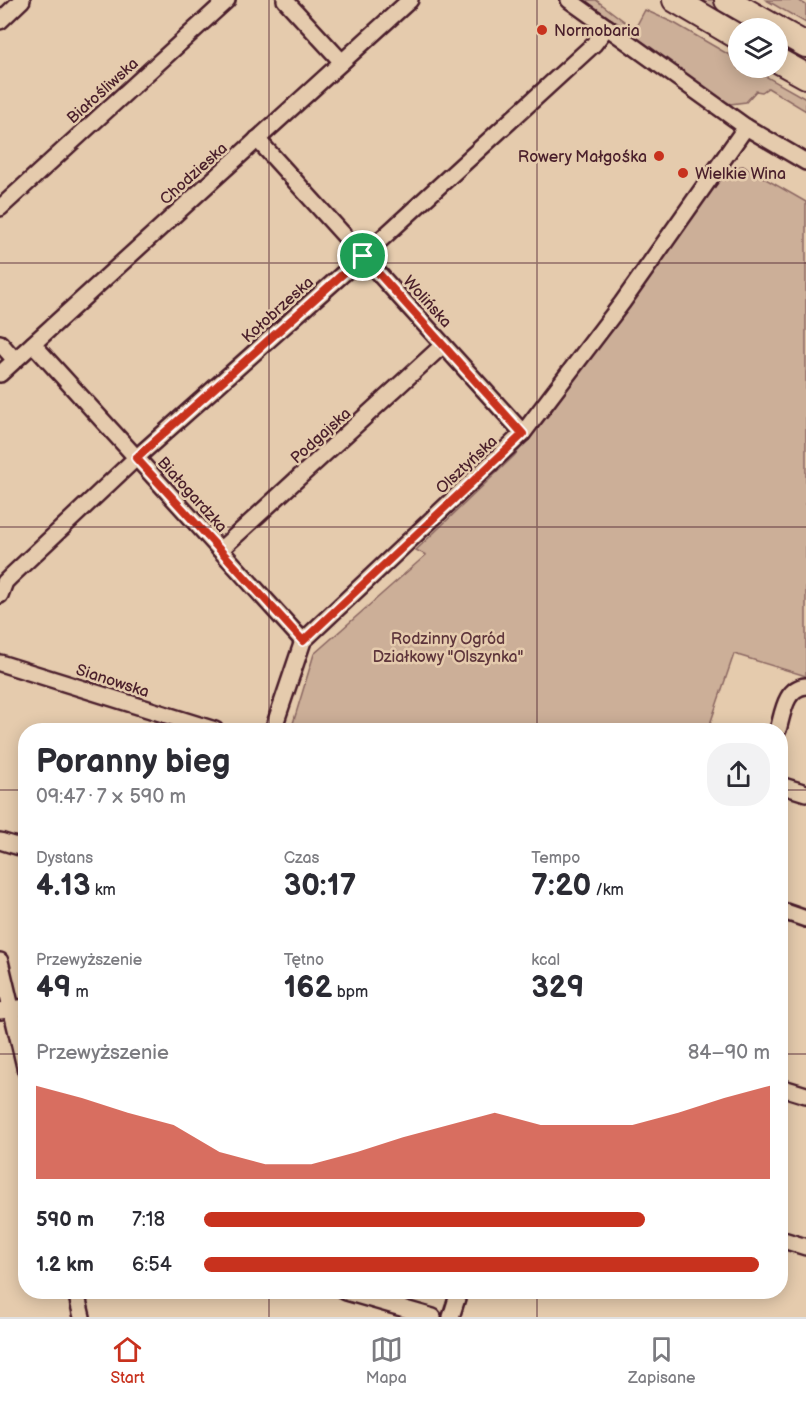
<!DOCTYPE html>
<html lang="pl">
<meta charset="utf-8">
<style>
body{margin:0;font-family:"Balsamiq Sans",sans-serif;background:#f2f2f3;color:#2b2b33;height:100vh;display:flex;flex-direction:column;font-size:22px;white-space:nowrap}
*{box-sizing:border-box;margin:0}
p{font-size:20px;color:#7c7c81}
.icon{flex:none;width:33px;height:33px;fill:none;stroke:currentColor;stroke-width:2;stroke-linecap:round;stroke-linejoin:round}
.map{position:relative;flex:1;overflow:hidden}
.drawer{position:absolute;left:18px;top:723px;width:770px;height:576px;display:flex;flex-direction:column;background:#fff;border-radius:24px;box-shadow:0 3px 15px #0003}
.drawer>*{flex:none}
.fabs{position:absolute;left:728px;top:18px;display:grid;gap:12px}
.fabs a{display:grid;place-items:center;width:60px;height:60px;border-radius:50%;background:#fff;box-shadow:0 3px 15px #0003;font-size:30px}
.pin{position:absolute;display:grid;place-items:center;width:51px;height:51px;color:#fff;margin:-26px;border:3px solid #fff;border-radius:50%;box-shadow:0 2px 6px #0007}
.round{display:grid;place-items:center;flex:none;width:63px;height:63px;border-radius:24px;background:#f2f2f3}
.summary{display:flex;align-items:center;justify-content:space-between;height:102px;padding:0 18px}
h1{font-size:33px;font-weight:700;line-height:45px}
.figures{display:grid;grid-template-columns:repeat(3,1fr);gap:9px;height:102px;padding:6px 18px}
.figures div{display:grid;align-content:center}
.figures b{font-size:30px;font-weight:700}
.figures small{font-size:16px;font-weight:400}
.figures p{font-size:16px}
.chart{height:168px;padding:12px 18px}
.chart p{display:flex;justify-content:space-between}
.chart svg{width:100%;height:108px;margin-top:6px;fill:#c8321e;opacity:.7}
ul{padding:0 18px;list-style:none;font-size:20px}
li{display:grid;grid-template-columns:96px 72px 1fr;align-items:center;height:45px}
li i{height:15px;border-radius:8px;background:#c8321e}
.menu{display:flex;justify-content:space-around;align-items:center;height:84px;border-top:2px solid #e1e1e2;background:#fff;font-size:16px;color:#7c7c81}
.menu a{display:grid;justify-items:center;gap:3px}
.menu .on{color:#c8321e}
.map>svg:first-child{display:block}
.green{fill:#ccaf98;stroke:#8b6762;stroke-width:1.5}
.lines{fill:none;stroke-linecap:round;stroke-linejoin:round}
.minor-casing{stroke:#4a1f2b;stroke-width:20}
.primary-casing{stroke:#4a1f2b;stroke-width:28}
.minor{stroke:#e5cbad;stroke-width:15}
.primary{stroke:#e5cbad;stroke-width:24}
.route-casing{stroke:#fff;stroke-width:12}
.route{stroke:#c8321e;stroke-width:8}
.grid{fill:none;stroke:#4a1f2b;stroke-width:1.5;stroke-opacity:0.55}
.poi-dot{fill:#c8321e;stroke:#e5cbad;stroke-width:2}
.labels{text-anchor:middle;stroke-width:5;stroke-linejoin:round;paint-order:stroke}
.poi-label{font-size:16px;fill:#4a1f2b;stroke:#e5cbad;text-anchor:start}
.street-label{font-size:16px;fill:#4a1f2b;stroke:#e5cbad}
.park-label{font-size:16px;fill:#5e353b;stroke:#e5cbad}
</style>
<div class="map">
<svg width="806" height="1317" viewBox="0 0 806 1317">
<rect width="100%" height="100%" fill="#e5cbad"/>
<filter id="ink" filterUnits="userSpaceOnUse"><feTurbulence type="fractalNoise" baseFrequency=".0167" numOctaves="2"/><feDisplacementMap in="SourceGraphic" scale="12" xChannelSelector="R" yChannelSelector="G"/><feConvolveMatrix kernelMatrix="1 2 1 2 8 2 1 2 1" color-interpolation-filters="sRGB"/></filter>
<g filter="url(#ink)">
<!-- green -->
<g class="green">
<polygon points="585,0 596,0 629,25 624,33"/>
<polygon points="690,0 713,0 761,28 738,28"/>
<polygon points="766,0 798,0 806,5 806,23"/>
<polygon points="645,10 674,23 738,60 738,68 751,68 806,99 806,111 768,88 762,92 756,91 746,102 730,104 722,100 636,41 631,36"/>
<polygon points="743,166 806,202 806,676 734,654 708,730 291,730 314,654 426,555 416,550 514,456 548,416 728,168"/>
</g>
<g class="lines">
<!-- minor casing -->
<g class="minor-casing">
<g id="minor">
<polyline points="285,0 342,62"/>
<polyline points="569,0 746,127 806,162"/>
<polyline points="0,21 22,0"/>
<polyline points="257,139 523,433"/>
<polyline points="0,208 227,0"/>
<polyline points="0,343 15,360"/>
<polyline points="33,344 303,641"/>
<polyline points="0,374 410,0"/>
<polyline points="220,550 443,345"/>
<polyline points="0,595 5,582 11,576 136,458 363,256 594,44 607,27"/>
<polyline points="0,663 215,730"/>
<polyline points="273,730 303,641 523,433 622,303 746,127"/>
<path d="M778,730C783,713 785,688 806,686"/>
<polyline points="780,785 806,793"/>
<polyline points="0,841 26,849"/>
<polyline points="780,910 806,919"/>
<polyline points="0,961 26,1071"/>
<polyline points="0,1011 26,1007"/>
<polyline points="780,1087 806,1095"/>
<polyline points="780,1239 806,1247"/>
<polyline points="76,1292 82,1317"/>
<polyline points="346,1292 433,1317"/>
<polyline points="451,1317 459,1292"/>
</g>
</g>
<!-- primary casing -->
<g class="primary-casing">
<g id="primary">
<polyline points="675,0 738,37"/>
<polyline points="727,0 776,28"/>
<polyline points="777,29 806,45"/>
<polyline points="777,60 806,76"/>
</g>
</g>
<!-- minor -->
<use href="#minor" class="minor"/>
<!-- primary -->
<use href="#primary" class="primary"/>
</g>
</g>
<g class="lines" filter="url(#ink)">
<!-- route casing -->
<g class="route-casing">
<polygon id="route" points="363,256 523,434 303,641 136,458"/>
</g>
<!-- route -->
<use href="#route" class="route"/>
</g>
<!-- grid -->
<path class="grid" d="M269,0V730M537,0V730M0,263H806M0,527H806M0,790H26M780,790H806M0,1054H26M780,1054H806M269,1292V1317M537,1292V1317"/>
<!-- markers -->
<g class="poi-dot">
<circle cx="542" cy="30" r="6"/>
<circle cx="659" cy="156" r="6"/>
<circle cx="683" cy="173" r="6"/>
</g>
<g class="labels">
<!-- poi labels -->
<g class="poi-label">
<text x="554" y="36">Normobaria</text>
<text x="647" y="162" text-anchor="end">Rowery Małgośka</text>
<text x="695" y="179">Wielkie Wina</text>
</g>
<!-- street labels -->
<g class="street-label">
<text transform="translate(102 90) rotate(-42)" y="6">Białośliwska</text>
<text transform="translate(193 173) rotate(-42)" y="6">Chodzieska</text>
<text transform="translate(428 301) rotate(48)" y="6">Wolińska</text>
<text transform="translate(277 309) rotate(-42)" y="6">Kołobrzeska</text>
<text transform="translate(320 435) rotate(-42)" y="6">Podgajska</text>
<text transform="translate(466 464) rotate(-43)" y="6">Olsztyńska</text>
<text transform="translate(193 494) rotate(48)" y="6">Białogardzka</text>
<text transform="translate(113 680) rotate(18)" y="6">Sianowska</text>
</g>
<!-- park labels -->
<g class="park-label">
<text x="448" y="644">Rodzinny Ogród<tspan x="448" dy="18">Działkowy "Olszynka"</tspan></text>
</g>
</g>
</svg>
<div class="fabs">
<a><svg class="icon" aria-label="layers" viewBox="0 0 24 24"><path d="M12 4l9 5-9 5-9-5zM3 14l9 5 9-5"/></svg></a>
</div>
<div class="pin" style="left:363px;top:256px;background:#1e9e55"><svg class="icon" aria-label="arrive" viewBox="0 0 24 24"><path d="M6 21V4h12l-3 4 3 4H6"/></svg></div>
<section class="drawer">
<div class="summary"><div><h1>Poranny bieg</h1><p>09:47 · 7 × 590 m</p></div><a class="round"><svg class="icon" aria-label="share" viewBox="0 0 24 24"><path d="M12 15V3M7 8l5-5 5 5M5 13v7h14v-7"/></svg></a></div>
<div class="figures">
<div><p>Dystans</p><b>4.13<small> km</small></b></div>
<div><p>Czas</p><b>30:17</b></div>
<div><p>Tempo</p><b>7:20<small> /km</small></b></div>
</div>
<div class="figures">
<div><p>Przewyższenie</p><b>49<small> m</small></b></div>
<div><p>Tętno</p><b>162<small> bpm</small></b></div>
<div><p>kcal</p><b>329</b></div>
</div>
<div class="chart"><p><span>Przewyższenie</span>84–90 m</p>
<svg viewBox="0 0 160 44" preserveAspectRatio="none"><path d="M0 44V6L10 11L20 17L30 22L40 33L50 38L60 38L70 33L80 27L90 22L100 17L110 22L120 22L130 22L140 17L150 11L160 6V44z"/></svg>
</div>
<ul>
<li><b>590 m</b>7:18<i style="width:78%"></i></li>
<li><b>1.2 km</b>6:54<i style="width:98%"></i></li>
</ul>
</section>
</div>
<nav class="menu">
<a class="on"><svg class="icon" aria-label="home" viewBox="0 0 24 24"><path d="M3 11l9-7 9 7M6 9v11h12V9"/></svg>Start</a>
<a><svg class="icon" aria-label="map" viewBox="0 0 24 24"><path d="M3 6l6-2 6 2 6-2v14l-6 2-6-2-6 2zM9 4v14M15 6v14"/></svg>Mapa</a>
<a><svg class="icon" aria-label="saved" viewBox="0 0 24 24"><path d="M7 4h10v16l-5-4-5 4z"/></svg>Zapisane</a>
</nav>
